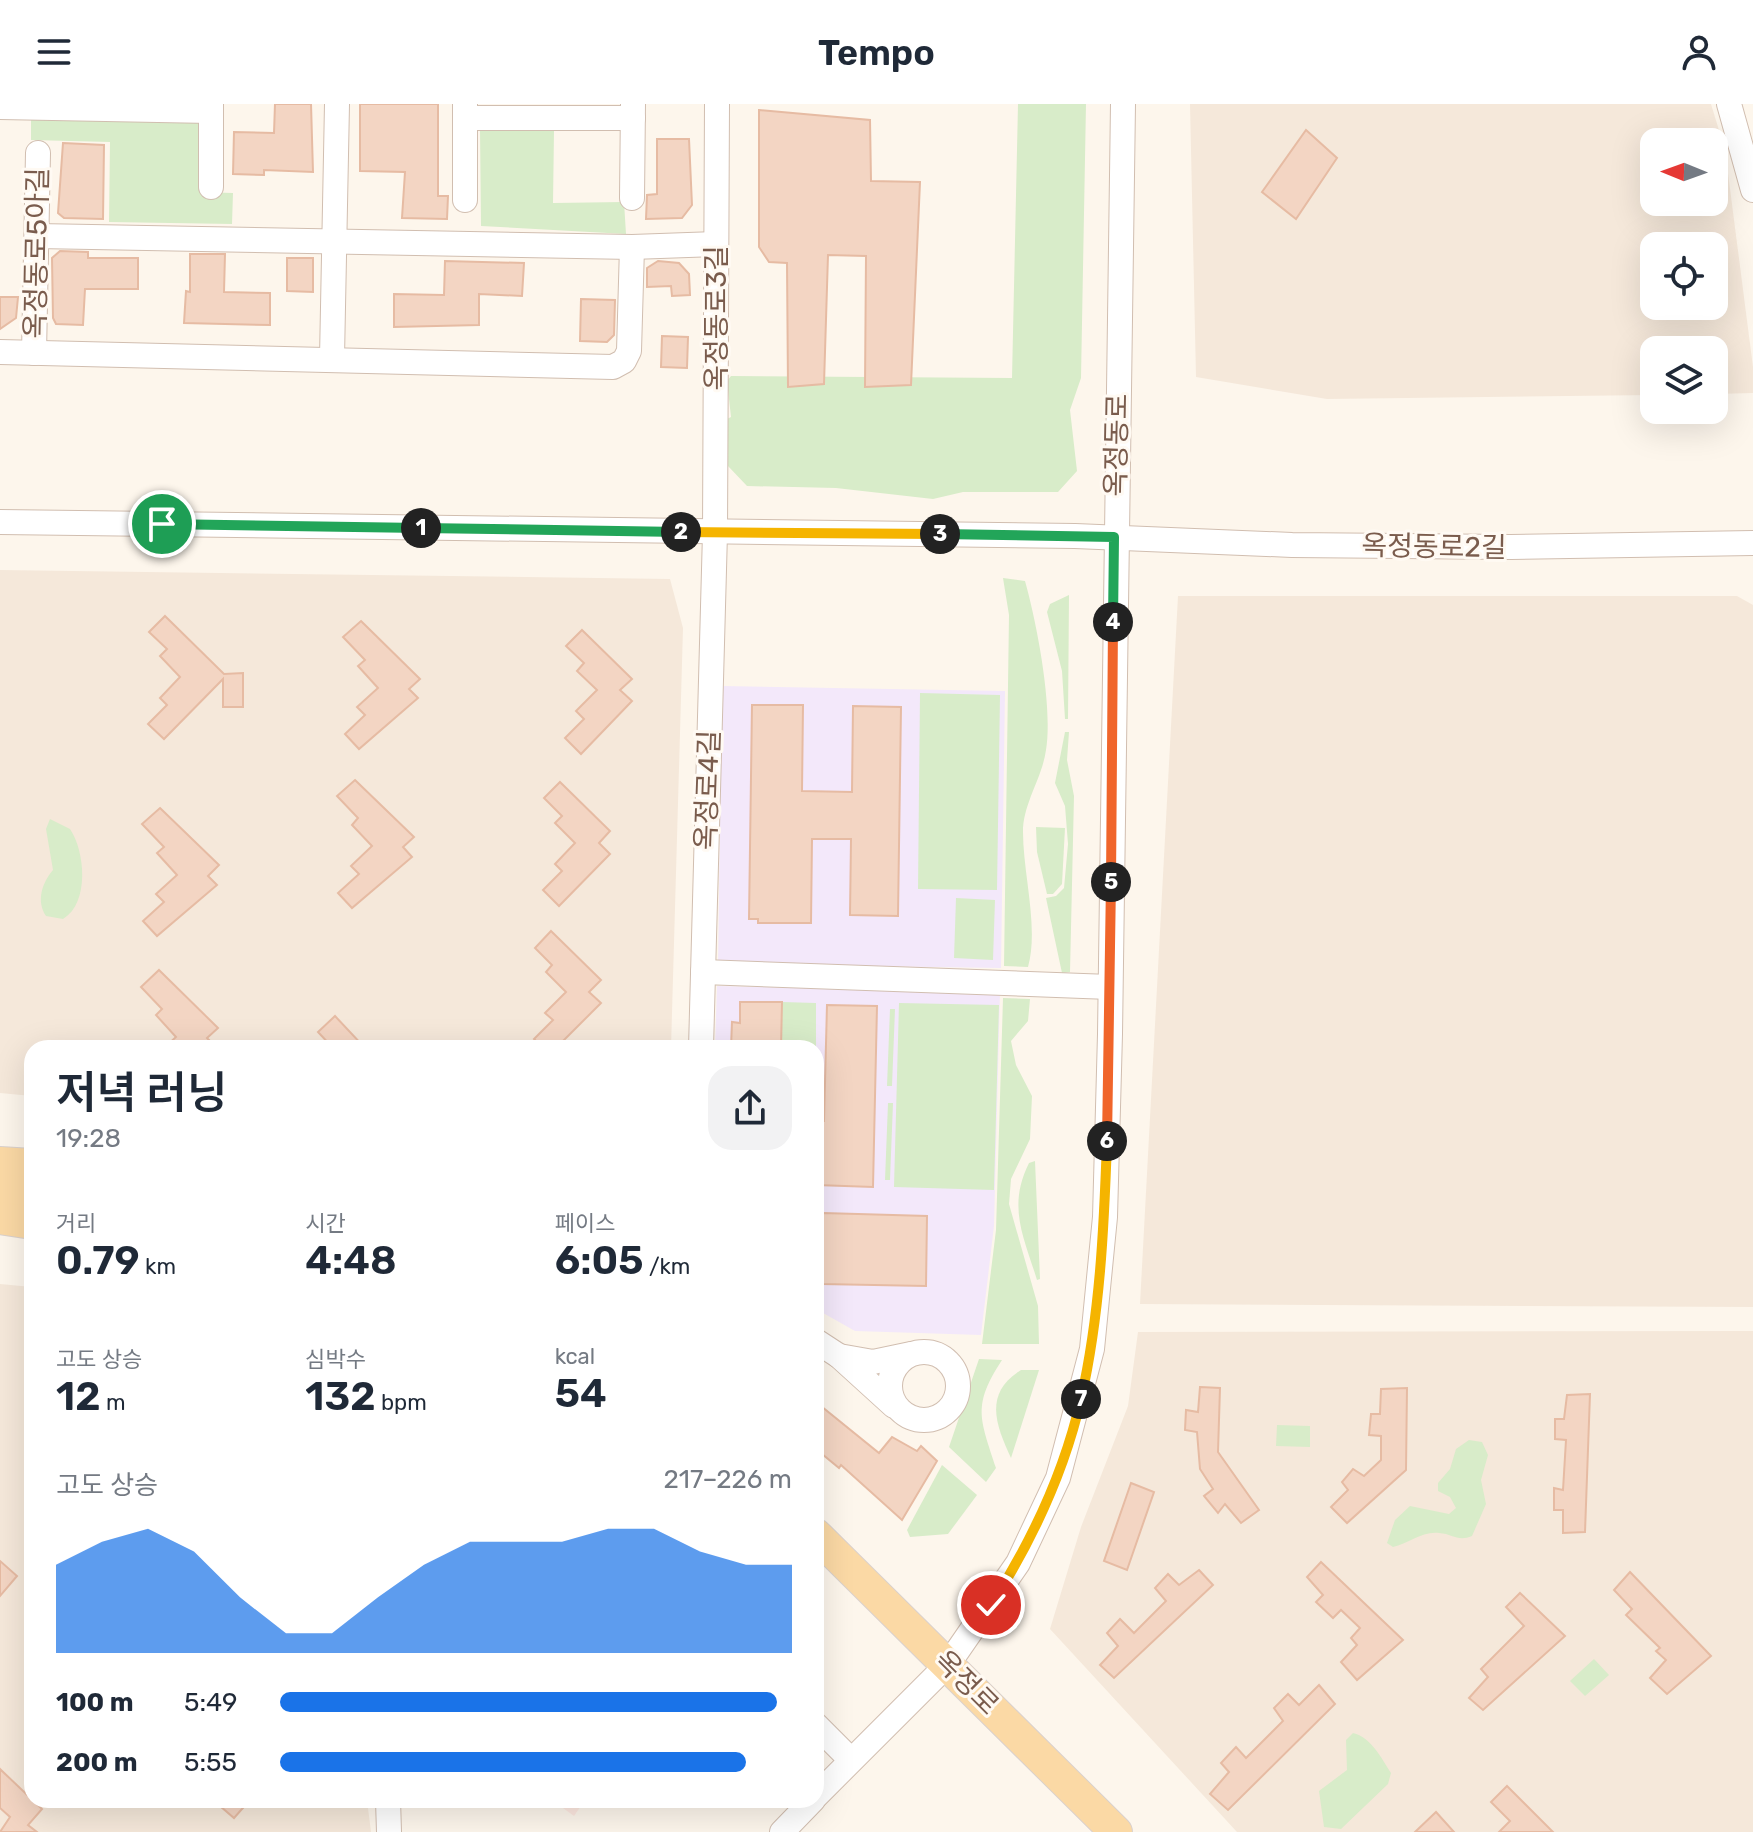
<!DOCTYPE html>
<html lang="ko">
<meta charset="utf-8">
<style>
body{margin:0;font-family:Rubik,"Noto Sans KR",sans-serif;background:#f2f2f3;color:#1f2937;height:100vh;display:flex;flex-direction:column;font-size:30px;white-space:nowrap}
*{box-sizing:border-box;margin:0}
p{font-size:26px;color:#747a83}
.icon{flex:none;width:44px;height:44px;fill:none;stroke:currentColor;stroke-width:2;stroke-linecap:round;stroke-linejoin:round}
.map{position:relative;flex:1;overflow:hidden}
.drawer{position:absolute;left:24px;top:936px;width:800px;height:768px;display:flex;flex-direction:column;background:#fff;border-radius:24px;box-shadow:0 8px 32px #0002}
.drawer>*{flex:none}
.needle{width:52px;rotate:271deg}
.buttons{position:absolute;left:1640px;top:24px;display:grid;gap:16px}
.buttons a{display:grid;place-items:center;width:88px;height:88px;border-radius:16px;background:#fff;box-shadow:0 8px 32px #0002;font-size:40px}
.pin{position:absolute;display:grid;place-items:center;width:68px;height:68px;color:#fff;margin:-34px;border:4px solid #fff;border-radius:50%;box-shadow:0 2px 8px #0007}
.km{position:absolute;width:40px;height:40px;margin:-20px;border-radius:50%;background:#222;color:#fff;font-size:22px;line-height:40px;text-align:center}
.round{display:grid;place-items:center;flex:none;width:84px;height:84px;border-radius:24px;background:#f2f2f3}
.summary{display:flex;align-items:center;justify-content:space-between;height:136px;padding:0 32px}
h1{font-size:44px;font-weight:600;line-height:60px}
.stats{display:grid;grid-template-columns:repeat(3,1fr);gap:12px;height:136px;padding:8px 32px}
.stats div{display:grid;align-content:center}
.stats b{font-size:40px;font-weight:600}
.stats small{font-size:22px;font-weight:400}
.stats p{font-size:22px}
.chart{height:224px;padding:16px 32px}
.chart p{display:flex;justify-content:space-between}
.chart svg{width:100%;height:144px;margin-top:8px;fill:#1a73e8;opacity:.7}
ul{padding:0 32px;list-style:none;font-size:26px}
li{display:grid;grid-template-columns:128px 96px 1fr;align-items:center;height:60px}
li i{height:20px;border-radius:10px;background:#1a73e8}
header{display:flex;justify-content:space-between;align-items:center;height:104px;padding:0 32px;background:#fff;font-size:36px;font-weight:600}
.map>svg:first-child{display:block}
.residential{fill:#f5e8da;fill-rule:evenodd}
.commercial{fill:#fde8e0}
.education{fill:#f3e8fa}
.green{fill:#d8ecc9}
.building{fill:#f3d5c3;stroke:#e6bba3;stroke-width:2}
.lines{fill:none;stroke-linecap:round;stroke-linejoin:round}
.minor-casing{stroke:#d1beb0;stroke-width:26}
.major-casing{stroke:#dad1cd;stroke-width:34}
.minor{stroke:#fff;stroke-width:24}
.major{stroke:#fbd9a5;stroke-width:32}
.split-1-casing{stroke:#fff;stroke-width:16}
.split-2-casing{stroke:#fff;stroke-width:16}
.split-3-casing{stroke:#fff;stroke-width:16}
.split-4-casing{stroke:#fff;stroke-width:16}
.split-5-casing{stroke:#fff;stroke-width:16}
.split-6-casing{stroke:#fff;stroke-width:16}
.split-7-casing{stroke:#fff;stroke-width:16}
.split-8-casing{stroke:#fff;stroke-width:16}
.split-1{stroke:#22a559;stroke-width:10}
.split-2{stroke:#22a559;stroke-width:10}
.split-3{stroke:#f5b400;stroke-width:10}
.split-4{stroke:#22a559;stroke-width:10}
.split-5{stroke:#f0652b;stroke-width:10}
.split-6{stroke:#f0652b;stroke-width:10}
.split-7{stroke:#f5b400;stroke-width:10}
.split-8{stroke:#f5b400;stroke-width:10}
.labels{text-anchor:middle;stroke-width:6;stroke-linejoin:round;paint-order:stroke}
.street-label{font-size:28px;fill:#7a5c4d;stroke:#fffaf3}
</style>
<header><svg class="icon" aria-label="menu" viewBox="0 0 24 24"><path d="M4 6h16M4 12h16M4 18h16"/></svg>Tempo<svg class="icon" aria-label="person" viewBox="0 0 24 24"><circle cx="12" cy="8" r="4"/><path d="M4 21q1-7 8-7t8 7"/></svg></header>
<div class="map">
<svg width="1753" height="1728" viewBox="0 0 1753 1728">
<rect width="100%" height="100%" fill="#fdf6ec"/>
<!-- residential -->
<g class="residential">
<path d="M1190,0H1711L1725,46L1753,263V289L1714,290V246H1654V291L1327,295L1196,273ZM1654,38H1714V98H1654ZM1654,142H1714V202H1654Z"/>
<polygon points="0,466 670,475 683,524 671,944 32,944 32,992 0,989"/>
<polygon points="1178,492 1737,492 1753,501 1753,1203 1140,1200"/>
<polygon points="0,1180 32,1183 32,1696 367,1696 371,1728 0,1728"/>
<polygon points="1753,1227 1753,1728 1237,1728 1050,1525 1081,1423 1128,1302 1138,1228"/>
</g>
<!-- commercial -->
<polygon class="commercial" points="552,1696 585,1696 574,1712"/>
<!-- education -->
<g class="education">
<polygon points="722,582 1005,587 1001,864 718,860"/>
<polygon points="717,882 1000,888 994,1122 981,1231 855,1227 816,1205 816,944 715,944"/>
</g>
<!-- green -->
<g class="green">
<polygon points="1018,0 1086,0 1081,274 1070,306 1077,367 1058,388 963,388 933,395 836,384 747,382 728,362 727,315 731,313 727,277 731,272 1012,274"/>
<polygon points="31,14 201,17 200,88 233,89 232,120 109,118 110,38 31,36"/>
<polygon points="480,25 554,27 553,99 624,98 626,130 481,122"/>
<path d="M1003,474L1025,477C1037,520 1053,603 1046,646C1042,675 1023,699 1023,728C1023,770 1039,824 1028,863L1004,862L1009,511Z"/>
<polygon points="1069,491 1068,615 1065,615 1062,567 1047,508 1050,500"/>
<polygon points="920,589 1000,591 997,786 918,785"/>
<polygon points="1065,628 1069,628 1067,656 1074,692 1070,868 1062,869 1046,794 1056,792 1064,784 1068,740 1065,702 1055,679"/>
<path d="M50,715L70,725C85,747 90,799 63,815L46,812C36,797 42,779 53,766L46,725Z"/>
<polygon points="1036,723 1065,724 1062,780 1053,790 1047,790 1037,748"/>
<polygon points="956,794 995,796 993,856 954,854"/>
<polygon points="1003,894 1030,895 1028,917 1011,937 1016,961 1032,992 1030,1035 1011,1075 1009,1100 1038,1202 1039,1240 982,1240 996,1126"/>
<polygon points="782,898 816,899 816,944 781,944"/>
<polygon points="899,899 999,901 994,1086 894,1083"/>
<polygon points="890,905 895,905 892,982 887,982"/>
<polygon points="888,999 893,999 890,1076 885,1076"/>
<path d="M1035,1057L1040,1175L1037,1176C1024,1133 1007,1103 1029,1059Z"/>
<path d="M979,1255L1002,1256C972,1302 980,1314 996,1364L986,1378L949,1343Z"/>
<path d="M1021,1266H1039L1011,1354C996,1322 983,1289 1021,1266Z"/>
<polygon points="1277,1321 1310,1322 1310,1343 1276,1342"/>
<path d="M1469,1336L1482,1338L1488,1351L1481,1376L1486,1400L1472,1432C1458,1438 1453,1430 1439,1429C1422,1427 1408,1440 1393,1443L1387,1439L1395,1416L1410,1402L1449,1410L1456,1404L1450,1393L1438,1387V1379L1450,1365L1456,1345Z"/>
<polygon points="942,1361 977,1391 948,1430 910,1433 907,1426"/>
<polygon points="1594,1555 1609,1571 1585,1592 1570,1577"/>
<path d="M1353,1629C1371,1633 1382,1655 1391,1669L1388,1680L1341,1725L1324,1723L1319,1687L1347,1666L1346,1636Z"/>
</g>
<!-- building -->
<g class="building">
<polygon points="275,0 311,0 313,68 264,66 264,71 233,70 234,28 274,29"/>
<polygon points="360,0 438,0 438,92 448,92 447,115 402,114 405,68 360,67"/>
<polygon points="759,6 870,16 871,77 920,78 911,281 865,283 866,152 828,151 824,280 788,283 787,159 769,158 759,143"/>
<polygon points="1306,26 1337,54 1296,115 1262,88"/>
<polygon points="657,35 689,35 692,101 682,114 646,115 647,91 657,90"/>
<polygon points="63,39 104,41 103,115 64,114 58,109"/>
<polygon points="60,147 88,148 88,154 138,154 138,185 85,185 83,221 56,220 53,214 52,154"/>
<polygon points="190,150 225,150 224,188 270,189 270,221 184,219 186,187 190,188"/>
<polygon points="287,154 313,154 313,188 287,187"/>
<polygon points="445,157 524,159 522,192 479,190 479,221 394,223 394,190 444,191"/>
<polygon points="658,157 679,159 689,170 690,191 672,192 671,182 647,183 647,164"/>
<polygon points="0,193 18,193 16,214 0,225"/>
<polygon points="581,195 615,196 614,231 607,238 580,237"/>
<polygon points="662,232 688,233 687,264 661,263"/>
<polygon points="165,512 224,570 243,569 243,603 223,603 223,575 164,635 148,620 167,601 160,594 180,573 160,552 167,545 149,528"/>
<polygon points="361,517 420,575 409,585 418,594 359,645 345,630 365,611 357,603 378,584 358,562 365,556 343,533"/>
<polygon points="582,526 632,575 620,586 632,597 581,650 565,634 584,615 576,607 597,586 577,567 584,559 566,542"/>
<polygon points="752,601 803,601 802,687 852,688 853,602 901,603 898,812 850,811 851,735 812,735 811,819 758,819 758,815 749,815"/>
<polygon points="355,676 414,733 403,743 412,753 352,804 338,789 359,770 351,762 372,742 352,721 358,714 337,692"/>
<polygon points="560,678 610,727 599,739 610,750 559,802 543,786 562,767 555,760 575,739 555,719 562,712 544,694"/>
<polygon points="160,704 219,761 208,772 217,781 157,832 143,817 164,798 156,790 177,771 157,749 164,743 142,720"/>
<polygon points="551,827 601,876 589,888 601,899 556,944 543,944 534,935 553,916 545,909 566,888 546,868 552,861 535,844"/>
<polygon points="159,866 218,924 207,934 217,944 164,944 176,933 156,911 162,905 141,883"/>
<polygon points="740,898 782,898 781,944 731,944 732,918 740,919"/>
<polygon points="827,901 877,902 873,1083 816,1081 816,1017 824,1017"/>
<polygon points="335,912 365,944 333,944 318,928"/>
<polygon points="823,1109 927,1112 926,1182 822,1180"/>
<polygon points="1200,1283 1220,1284 1218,1348 1259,1406 1241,1419 1225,1400 1218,1409 1204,1392 1213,1385 1200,1365 1197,1328 1185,1326 1186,1306 1198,1308"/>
<polygon points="1407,1284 1406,1366 1347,1419 1331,1403 1348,1386 1342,1378 1353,1365 1364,1372 1381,1356 1381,1332 1369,1331 1371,1310 1380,1310 1381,1285"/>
<polygon points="1590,1290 1585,1428 1563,1429 1563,1406 1554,1406 1554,1384 1563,1386 1566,1336 1555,1335 1555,1315 1564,1315 1567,1291"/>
<polygon points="816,1298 879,1349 892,1333 917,1347 921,1342 937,1357 902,1416 841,1361 839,1364 816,1345"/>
<polygon points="1131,1379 1154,1388 1127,1466 1104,1457"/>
<polygon points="0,1457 17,1472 0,1492"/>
<polygon points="1321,1458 1403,1536 1357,1576 1341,1558 1357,1541 1351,1534 1360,1524 1341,1506 1333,1514 1316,1498 1323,1491 1307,1473"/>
<polygon points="1199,1466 1213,1481 1114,1574 1100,1561 1118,1542 1107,1529 1120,1515 1134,1529 1166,1497 1155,1484 1168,1470 1179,1481"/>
<polygon points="1630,1468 1711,1552 1667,1590 1650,1574 1666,1556 1656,1547 1660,1544 1626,1511 1632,1505 1614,1486"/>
<polygon points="1520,1489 1565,1532 1483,1606 1469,1594 1488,1573 1481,1565 1524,1522 1506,1503"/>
<polygon points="1319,1581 1335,1600 1228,1706 1210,1690 1229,1668 1221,1659 1236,1643 1246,1654 1283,1617 1274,1604 1288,1590 1299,1601"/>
<polygon points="0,1665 42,1705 28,1721 37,1728 0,1728 10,1713 0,1704"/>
<polygon points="1507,1682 1553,1728 1499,1728 1510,1717 1491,1698"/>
<polygon points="213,1696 250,1696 234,1714"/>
<polygon points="1436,1708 1454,1728 1415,1728"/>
</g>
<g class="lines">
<!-- minor casing -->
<g class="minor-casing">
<g id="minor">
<polyline points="1729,0 1753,86"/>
<polyline points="0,3 211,7"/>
<polyline points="465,14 633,14"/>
<polyline points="211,83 211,0"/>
<polyline points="632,94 633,0"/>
<polyline points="465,96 465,0"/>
<polyline points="37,132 632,143 716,140"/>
<polyline points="0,248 613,263 624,257 629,247 632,143"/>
<polyline points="34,249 38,49"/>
<polyline points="332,254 337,0"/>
<polyline points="0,418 1075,432 1292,441 1511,443 1753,439"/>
<polyline points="703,868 1110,883"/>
<polyline points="701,944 715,429 717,0"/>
<polyline points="816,1237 839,1252"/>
<circle cx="924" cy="1282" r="34"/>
<polyline points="894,1302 839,1252 873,1258 911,1250"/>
<polyline points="816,1621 851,1656"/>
<polyline points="816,1692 949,1559 1018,1459 1058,1374 1092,1245 1105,1113 1110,930 1123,0"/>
<polyline points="388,1696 389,1728"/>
<polyline points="782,1728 813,1696"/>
</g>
</g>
<!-- major casing -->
<g class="major-casing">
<g id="major">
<polyline points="0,1059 32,1061"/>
<polyline points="8,1087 32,1090"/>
<polyline points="0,1114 32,1119"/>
<polyline points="816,1431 1116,1728"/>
</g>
</g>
<!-- minor -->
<use href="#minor" class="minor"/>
<!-- major -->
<use href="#major" class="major"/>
</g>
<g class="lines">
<!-- split-1 casing -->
<g class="split-1-casing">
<polyline id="split-1" points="162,420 421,424"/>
</g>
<!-- split-2 casing -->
<g class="split-2-casing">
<polyline id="split-2" points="421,424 681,428"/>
</g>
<!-- split-3 casing -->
<g class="split-3-casing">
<polyline id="split-3" points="681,428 940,430"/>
</g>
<!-- split-4 casing -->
<g class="split-4-casing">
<polyline id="split-4" points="940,430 1114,433 1113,518"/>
</g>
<!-- split-5 casing -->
<g class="split-5-casing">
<polyline id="split-5" points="1111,778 1113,518"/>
</g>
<!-- split-6 casing -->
<g class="split-6-casing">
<polyline id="split-6" points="1107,1037 1111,778"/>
</g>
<!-- split-7 casing -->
<g class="split-7-casing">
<path id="split-7" d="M1081,1295C1100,1211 1104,1124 1107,1037"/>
</g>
<!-- split-8 casing -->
<g class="split-8-casing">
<path id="split-8" d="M991,1501C1032,1437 1064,1369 1081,1295"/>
</g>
<!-- split-1 -->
<use href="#split-1" class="split-1"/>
<!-- split-2 -->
<use href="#split-2" class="split-2"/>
<!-- split-3 -->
<use href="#split-3" class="split-3"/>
<!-- split-4 -->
<use href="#split-4" class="split-4"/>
<!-- split-5 -->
<use href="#split-5" class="split-5"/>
<!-- split-6 -->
<use href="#split-6" class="split-6"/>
<!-- split-7 -->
<use href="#split-7" class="split-7"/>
<!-- split-8 -->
<use href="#split-8" class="split-8"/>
</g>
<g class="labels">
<!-- street labels -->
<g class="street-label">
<text transform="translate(36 149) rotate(-89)" y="10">옥정동로5아길</text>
<text transform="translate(716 214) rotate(-90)" y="10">옥정동로3길</text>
<text transform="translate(1116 341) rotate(-89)" y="10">옥정동로</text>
<text transform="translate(1434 442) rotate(1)" y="10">옥정동로2길</text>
<text transform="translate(707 686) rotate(-88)" y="10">옥정로4길</text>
<text transform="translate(967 1578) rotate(45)" y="10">옥정로</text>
</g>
</g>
</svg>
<div class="buttons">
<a><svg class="needle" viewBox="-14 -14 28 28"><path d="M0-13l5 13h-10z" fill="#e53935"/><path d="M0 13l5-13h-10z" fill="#747a83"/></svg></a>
<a><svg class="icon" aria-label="locate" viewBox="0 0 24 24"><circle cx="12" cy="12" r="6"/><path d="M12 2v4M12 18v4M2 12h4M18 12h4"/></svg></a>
<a><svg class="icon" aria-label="layers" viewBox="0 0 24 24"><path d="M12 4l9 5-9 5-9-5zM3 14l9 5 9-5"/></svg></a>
</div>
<div class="pin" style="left:162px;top:420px;background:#1e9e55"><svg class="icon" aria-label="arrive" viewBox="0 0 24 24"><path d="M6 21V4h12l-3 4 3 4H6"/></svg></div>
<div class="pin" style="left:991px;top:1501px;background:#d93025"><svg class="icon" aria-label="check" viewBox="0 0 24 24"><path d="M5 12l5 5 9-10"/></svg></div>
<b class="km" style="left:421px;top:424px">1</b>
<b class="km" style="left:681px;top:428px">2</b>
<b class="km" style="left:940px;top:430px">3</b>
<b class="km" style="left:1113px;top:518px">4</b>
<b class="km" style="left:1111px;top:778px">5</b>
<b class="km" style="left:1107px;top:1037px">6</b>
<b class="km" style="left:1081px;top:1295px">7</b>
<section class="drawer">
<div class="summary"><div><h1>저녁 러닝</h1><p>19:28</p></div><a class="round"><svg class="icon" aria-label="share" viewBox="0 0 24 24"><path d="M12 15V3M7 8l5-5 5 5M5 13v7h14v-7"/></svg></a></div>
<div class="stats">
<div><p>거리</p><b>0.79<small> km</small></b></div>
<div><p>시간</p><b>4:48</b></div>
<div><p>페이스</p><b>6:05<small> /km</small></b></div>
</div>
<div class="stats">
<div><p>고도 상승</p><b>12<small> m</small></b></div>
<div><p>심박수</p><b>132<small> bpm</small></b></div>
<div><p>kcal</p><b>54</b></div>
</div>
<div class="chart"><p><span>고도 상승</span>217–226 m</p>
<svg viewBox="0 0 160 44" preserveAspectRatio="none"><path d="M0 44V17L10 10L20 6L30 13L40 27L50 38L60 38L70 27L80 17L90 10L100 10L110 10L120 6L130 6L140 13L150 17L160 17V44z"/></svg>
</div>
<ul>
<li><b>100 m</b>5:49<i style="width:97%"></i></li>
<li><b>200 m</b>5:55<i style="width:91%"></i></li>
</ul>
</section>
</div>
